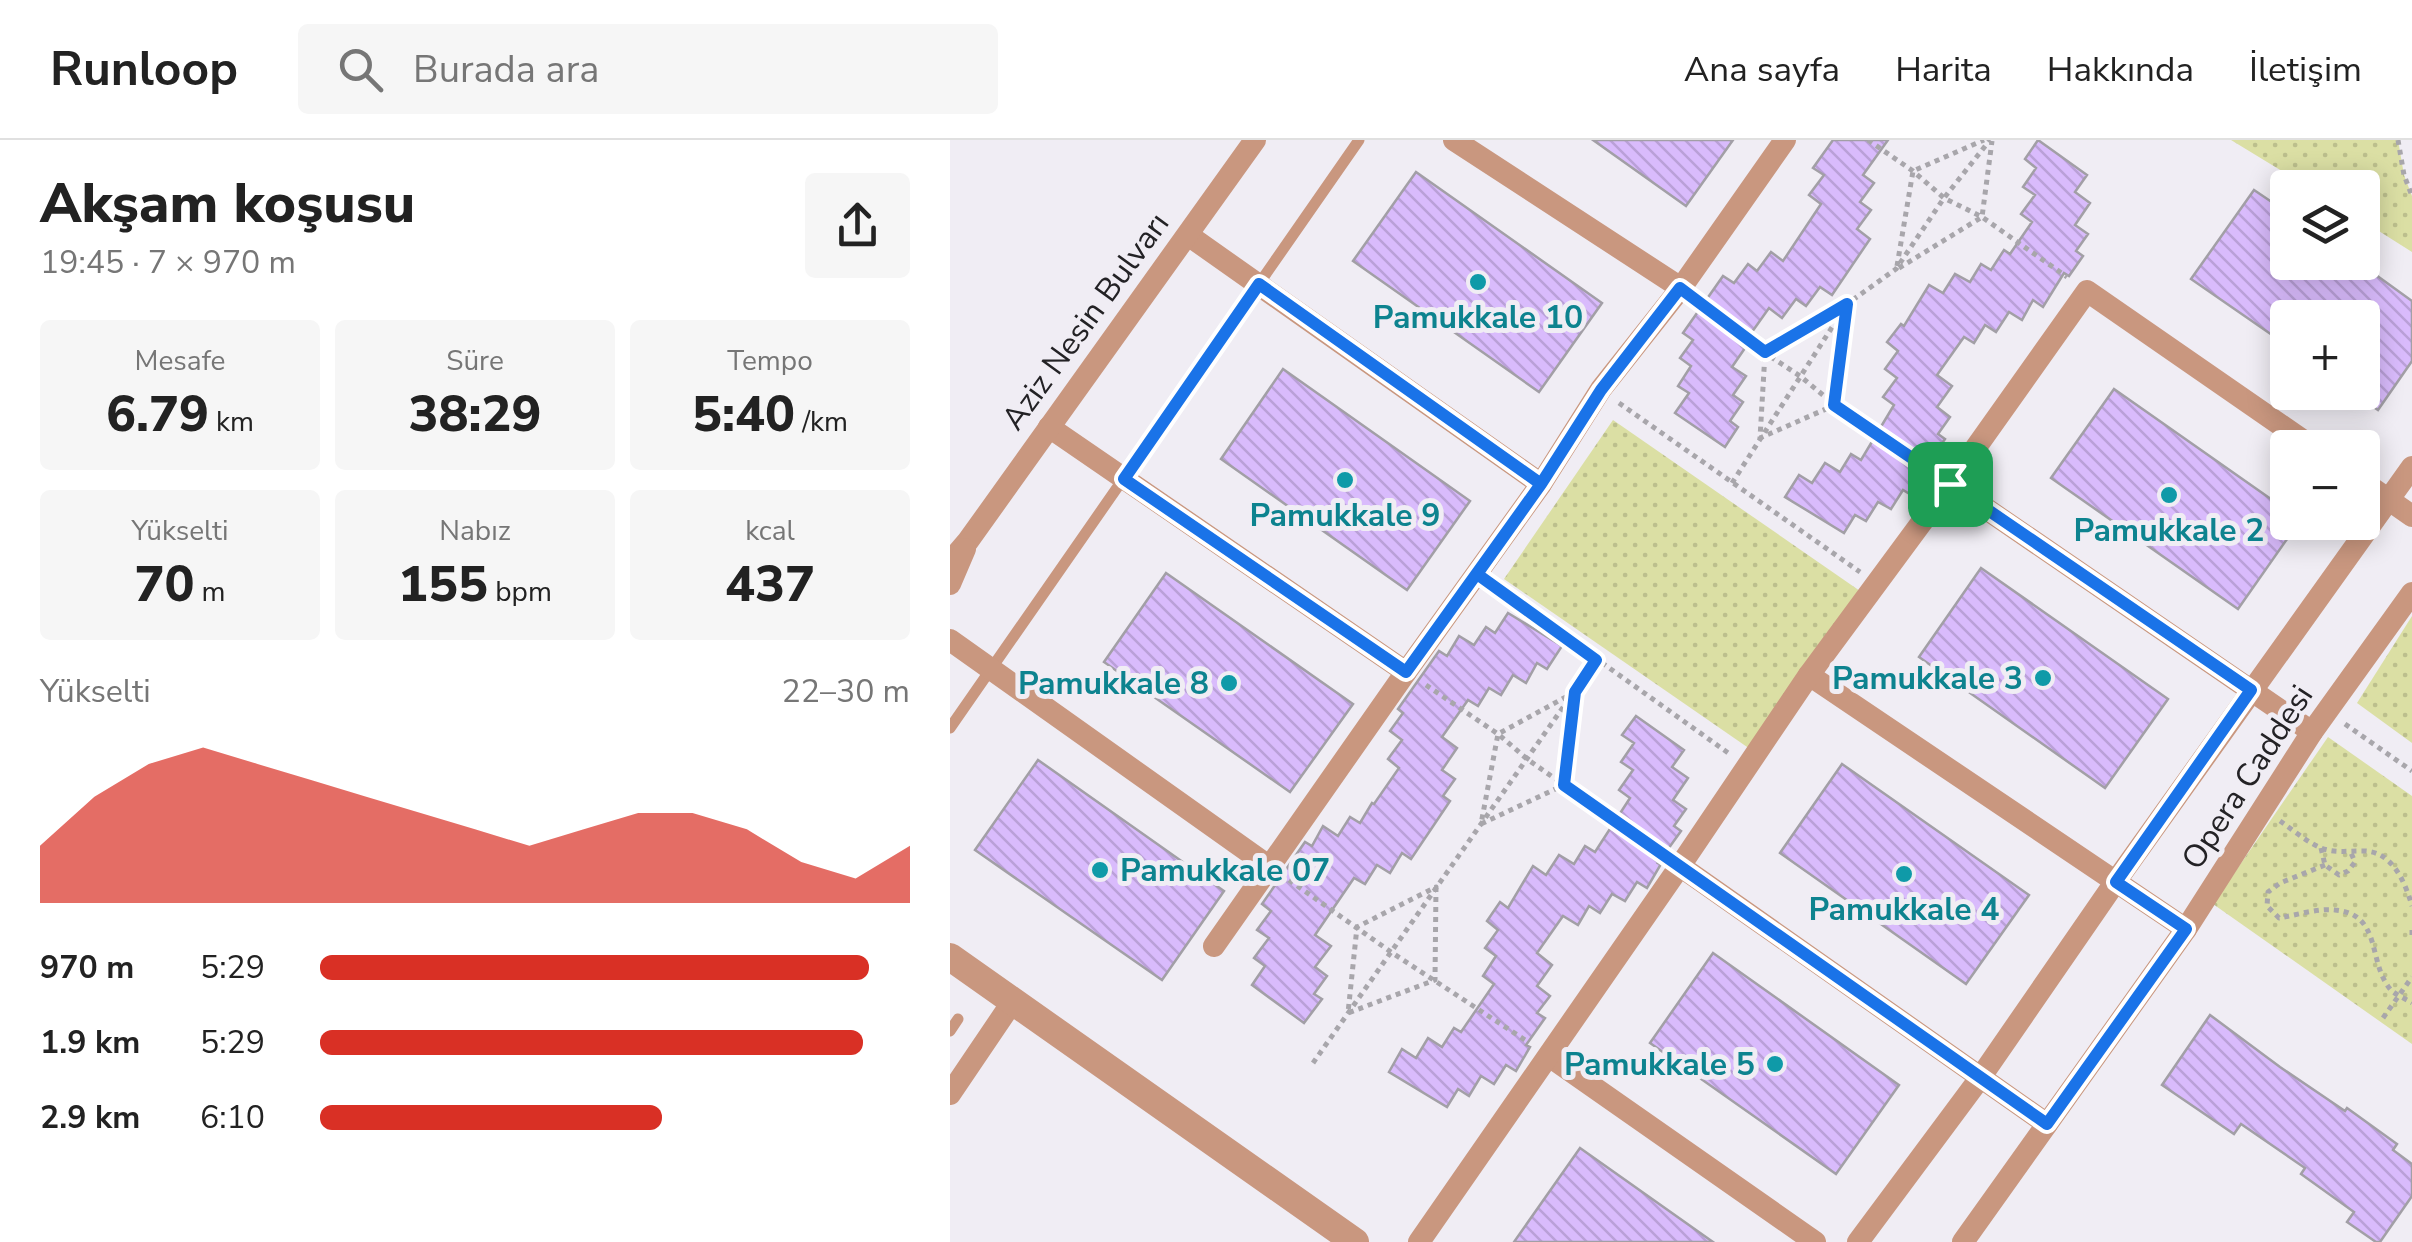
<!DOCTYPE html>
<html lang="tr">
<meta charset="utf-8">
<style>
body{margin:0;font-family:"Nunito Sans",sans-serif;background:#f6f6f6;color:#222;height:100vh;display:flex;flex-direction:column;font-size:38px;white-space:nowrap}
*{box-sizing:border-box;margin:0}
p{font-size:32px;color:#767676}
.icon{flex:none;width:55px;height:55px;fill:none;stroke:currentColor;stroke-width:2;stroke-linecap:round;stroke-linejoin:round}
.map{position:relative;flex:1;overflow:hidden}
.side{display:flex;flex-direction:column;background:#fff;width:950px}
.side>*{flex:none}
.fabs{position:absolute;left:1320px;top:30px;display:grid;gap:20px}
.fabs a{display:grid;place-items:center;width:110px;height:110px;border-radius:10px;background:#fff;box-shadow:0 5px 25px #0003;font-size:50px}
.pin{position:absolute;display:grid;place-items:center;width:85px;height:85px;color:#fff;margin:-42px;border-radius:20px;box-shadow:0 5px 15px #0006}
.round{display:grid;place-items:center;flex:none;width:105px;height:105px;border-radius:10px;background:#f6f6f6}
.overview{display:flex;align-items:center;justify-content:space-between;height:170px;padding:0 40px}
h1{font-size:55px;font-weight:800;line-height:75px}
.figures{display:grid;grid-template-columns:repeat(3,1fr);gap:15px;height:170px;padding:10px 40px}
.figures div{display:grid;align-content:center;border-radius:10px;background:#f6f6f6;text-align:center}
.figures b{font-size:50px;font-weight:800}
.figures small{font-size:28px;font-weight:400}
.figures p{font-size:28px}
.chart{height:280px;padding:20px 40px}
.chart p{display:flex;justify-content:space-between}
.chart svg{width:100%;height:180px;margin-top:10px;fill:#d93025;opacity:.7}
ul{padding:0 40px;list-style:none;font-size:32px}
li{display:grid;grid-template-columns:160px 120px 1fr;align-items:center;height:75px}
li i{height:25px;border-radius:12px;background:#d93025}
header{display:flex;align-items:center;gap:60px;box-sizing:border-box;height:140px;padding:0 50px;background:#fff;border-bottom:2px solid #e0e0e0}
header strong{font-size:48px}
nav{display:flex;gap:55px;margin-inline-start:auto;font-size:35px}
.search{width:700px;height:90px;background:#f6f6f6;display:flex;align-items:center;gap:25px;box-sizing:border-box;padding:0 35px;border-radius:10px;color:#767676;font-size:38px}
main{display:flex;flex:1;min-height:0}
.map>svg:first-child{display:block}
.park{fill:url(#park-dots)}
.building{fill:url(#building-back-hatch);stroke:#a29fa6;stroke-width:2.5}
.lines{fill:none;stroke-linecap:round;stroke-linejoin:round}
.path{stroke:#a8a6ab;stroke-width:5;stroke-dasharray:5 5;stroke-linecap:butt}
.service{stroke:#c9977f;stroke-width:11}
.minor{stroke:#c9977f;stroke-width:22}
.tertiary{stroke:#c9977f;stroke-width:28}
.route-casing{stroke:#fff;stroke-width:20}
.route{stroke:#1a73e8;stroke-width:12}
.culture-dot{fill:#0f9aa8;stroke:#f0edf4;stroke-width:4}
.labels{text-anchor:middle;stroke-width:10;stroke-linejoin:round;paint-order:stroke}
.culture-label{font-size:32px;font-weight:bold;fill:#0d838f;stroke:#f0edf4}
.street-label{font-size:32px;fill:#232225;stroke:#f0edf4}
</style>
<header>
<strong>Runloop</strong>
<div class="search"><svg class="icon" aria-label="search" viewBox="0 0 24 24"><circle cx="10" cy="10" r="6"/><path d="M15 15l6 6"/></svg>Burada ara</div>
<nav><a>Ana sayfa</a><a>Harita</a><a>Hakkında</a><a>İletişim</a></nav>
</header>
<main>
<section class="side">
<div class="overview"><div><h1>Akşam koşusu</h1><p>19:45 · 7 × 970 m</p></div><a class="round"><svg class="icon" aria-label="share" viewBox="0 0 24 24"><path d="M12 15V3M7 8l5-5 5 5M5 13v7h14v-7"/></svg></a></div>
<div class="figures">
<div><p>Mesafe</p><b>6.79<small> km</small></b></div>
<div><p>Süre</p><b>38:29</b></div>
<div><p>Tempo</p><b>5:40<small> /km</small></b></div>
</div>
<div class="figures">
<div><p>Yükselti</p><b>70<small> m</small></b></div>
<div><p>Nabız</p><b>155<small> bpm</small></b></div>
<div><p>kcal</p><b>437</b></div>
</div>
<div class="chart"><p><span>Yükselti</span>22–30 m</p>
<svg viewBox="0 0 160 44" preserveAspectRatio="none"><path d="M0 44V30L10 18L20 10L30 6L40 10L50 14L60 18L70 22L80 26L90 30L100 26L110 22L120 22L130 26L140 34L150 38L160 30V44z"/></svg>
</div>
<ul>
<li><b>970 m</b>5:29<i style="width:93%"></i></li>
<li><b>1.9 km</b>5:29<i style="width:92%"></i></li>
<li><b>2.9 km</b>6:10<i style="width:58%"></i></li>
</ul>
</section>
<div class="map">
<svg width="1462" height="1102" viewBox="0 0 1462 1102">
<defs>
<pattern id="park-dots" width="8" height="8" patternUnits="userSpaceOnUse" patternTransform="scale(2.5)"><rect width="8" height="8" fill="#dbdfa4"/><path d="M2 2h.1M6 6h.1" fill="none" stroke="#bcbf8d" stroke-width="1.8" stroke-linecap="round"/></pattern>
<pattern id="building-back-hatch" width="6" height="6" patternUnits="userSpaceOnUse" patternTransform="scale(2.5)"><rect width="6" height="6" fill="#d9bbfc"/><path d="M-1 5l2 2M0 0l6 6M5-1l2 2" fill="none" stroke="#baa0d8"/></pattern>
</defs>
<rect width="100%" height="100%" fill="#f0edf4"/>
<!-- park -->
<g class="park">
<polygon points="1281,0 1448,0 1454,35 1462,56 1462,112 1413,81 1412,48 1358,47"/>
<polygon points="663,280 910,451 800,609 554,439"/>
<polygon points="1462,476 1462,603 1407,563"/>
<polygon points="1378,597 1462,656 1462,904 1263,764"/>
</g>
<!-- building -->
<g class="building">
<polygon points="643,0 783,0 736,66"/>
<polygon points="883,0 938,0 913,35 924,43 910,62 921,70 907,89 920,99 882,155 870,147 856,166 846,159 832,178 819,168 792,206 795,208 782,227 796,236 783,255 793,262 780,281 788,287 775,307 725,273 739,253 728,246 741,226 730,218 743,200 733,193 773,136 784,143 798,124 807,131 821,112 833,121 871,64 859,55 874,35 863,28"/>
<polygon points="1088,0 1137,35 1125,52 1140,63 1125,85 1138,94 1126,111 1133,116 1119,136 1114,133 1093,167 1083,160 1072,180 1059,172 1046,192 1035,185 1024,203 1014,197 987,235 1002,246 987,267 1000,277 988,294 995,299 973,330 977,333 963,356 953,350 941,369 928,362 916,381 905,375 894,393 835,357 849,335 862,343 875,323 890,332 901,314 911,320 944,265 933,257 947,238 935,229 948,211 937,202 951,184 954,186 979,145 993,153 1005,134 1020,142 1031,124 1041,130 1054,110 1060,114 1082,82 1071,74 1085,55 1073,47 1086,28 1075,19"/>
<polygon points="466,32 652,163 589,252 403,121"/>
<polygon points="1304,50 1338,73 1338,122 1408,122 1462,161 1462,221 1428,270 1412,259 1412,178 1338,178 1338,206 1241,139"/>
<polygon points="333,229 520,361 457,450 271,319"/>
<polygon points="1164,249 1338,371 1338,382 1349,382 1288,469 1101,338"/>
<polygon points="1031,428 1218,559 1155,648 969,517"/>
<polygon points="216,433 403,564 340,652 154,522"/>
<polygon points="558,473 612,506 597,529 587,523 576,543 563,535 551,555 539,548 528,566 518,560 492,597 507,608 492,630 505,639 493,656 500,661 461,719 452,713 440,733 427,725 415,744 404,738 365,795 381,806 365,827 377,836 364,854 372,859 354,883 302,845 315,826 304,818 319,798 307,790 321,771 312,764 355,702 362,706 373,686 388,696 400,677 410,683 422,663 424,664 449,628 438,619 452,600 440,591 453,573 448,569 489,511 497,516 509,496 524,505 536,487 545,493"/>
<polygon points="686,576 734,610 722,627 738,638 723,660 736,669 724,686 731,691 708,723 711,724 697,748 687,742 675,761 662,754 650,773 639,766 628,785 613,776 587,813 602,825 587,846 600,856 587,873 595,878 576,905 580,907 566,931 556,925 544,944 531,936 519,956 508,949 497,967 439,932 452,909 466,918 478,898 492,907 504,888 511,892 544,844 533,836 546,816 535,808 548,790 537,781 550,762 558,768 583,726 596,735 609,715 624,724 635,706 645,712 680,658 669,650 683,630 671,622 684,603 672,595"/>
<polygon points="88,620 274,751 212,840 25,710"/>
<polygon points="892,624 1079,755 1016,844 830,713"/>
<polygon points="763,813 949,945 886,1034 700,903"/>
<polygon points="1260,875 1330,927 1395,971 1397,968 1447,1004 1443,1010 1462,1024 1462,1056 1430,1102 1426,1102 1397,1082 1404,1072 1351,1034 1355,1028 1291,984 1284,994 1212,945"/>
<polygon points="630,1008 763,1102 564,1102"/>
</g>
<g class="lines">
<!-- path -->
<g class="path">
<polyline points="918,0 963,31 994,58 1032,77 1117,137"/>
<polyline points="1448,0 1454,35 1462,56"/>
<polyline points="947,126 963,31 1034,0"/>
<polyline points="949,128 1032,77 1042,1"/>
<polyline points="749,162 815,213 850,236 885,265 982,332"/>
<polygon points="897,164 885,265 810,298 815,213"/>
<polyline points="669,263 910,432"/>
<polyline points="782,343 897,164 946,129 994,58 1040,0"/>
<polyline points="546,447 781,615"/>
<polyline points="476,545 548,594 577,619 711,713"/>
<polygon points="625,552 614,645 531,684 548,594"/>
<polyline points="1395,584 1462,631"/>
<path d="M1330,681C1343,690 1357,702 1371,708C1384,713 1398,711 1412,711C1442,710 1455,742 1462,766"/>
<polyline points="1371,708 1375,725 1389,735 1398,731 1405,722 1401,713"/>
<path d="M1375,725L1330,743L1318,752L1317,766L1329,778C1347,775 1368,768 1385,770C1433,774 1417,823 1441,850C1446,855 1456,859 1462,863"/>
<polyline points="339,740 441,812 578,902"/>
<polygon points="486,747 485,840 398,873 407,787"/>
<polyline points="1462,790 1462,798"/>
<polyline points="1433,878 1462,837"/>
<polyline points="363,923 647,519"/>
</g>
<!-- service -->
<g class="service">
<polyline points="0,588 409,0"/>
<polyline points="0,891 8,879"/>
</g>
<!-- minor -->
<g class="minor">
<polyline points="504,0 731,148"/>
<polyline points="238,95 591,344"/>
<polyline points="99,287 456,532"/>
<polyline points="1412,341 1462,376"/>
<polyline points="1000,344 1362,592"/>
<polyline points="0,422 18,401 305,0"/>
<polyline points="0,444 15,409"/>
<polyline points="0,500 320,727"/>
<polyline points="859,535 1236,789"/>
<polyline points="730,726 1097,984"/>
<polyline points="264,806 456,532 591,344 651,249 731,148 835,0"/>
<polyline points="599,916 865,1102"/>
<polyline points="0,954 63,861"/>
<polyline points="469,1102 730,726 859,535 1000,344 1137,151 1364,308"/>
<polyline points="908,1102 1030,938 1166,741 1462,327"/>
<polyline points="1013,1102 1236,789 1362,592 1462,453"/>
</g>
<!-- tertiary -->
<polyline class="tertiary" points="0,817 405,1102"/>
</g>
<g class="lines">
<!-- route casing -->
<g class="route-casing">
<polyline id="route" points="1000,344 884,265 897,164 815,212 730,148 651,250 591,344 456,532 174,339 309,144 591,344 527,434 646,520 625,552 614,645 1097,984 1236,789 1166,742 1301,550 1000,344"/>
</g>
<!-- route -->
<use href="#route" class="route"/>
</g>
<!-- markers -->
<g class="culture-dot">
<circle cx="528" cy="142" r="10"/>
<circle cx="395" cy="340" r="10"/>
<circle cx="1219" cy="355" r="10"/>
<circle cx="1093" cy="538" r="10"/>
<circle cx="279" cy="543" r="10"/>
<circle cx="150" cy="730" r="10"/>
<circle cx="954" cy="734" r="10"/>
<circle cx="825" cy="924" r="10"/>
</g>
<g class="labels">
<!-- culture labels -->
<g class="culture-label">
<text x="528" y="188">Pamukkale 10</text>
<text x="395" y="386">Pamukkale 9</text>
<text x="1219" y="401">Pamukkale 2</text>
<text x="1073" y="549" text-anchor="end">Pamukkale 3</text>
<text x="259" y="554" text-anchor="end">Pamukkale 8</text>
<text x="170" y="741" text-anchor="start">Pamukkale 07</text>
<text x="954" y="780">Pamukkale 4</text>
<text x="805" y="935" text-anchor="end">Pamukkale 5</text>
</g>
<!-- street labels -->
<g class="street-label">
<text transform="translate(135 181) rotate(-54)" y="11">Aziz Nesin Bulvarı</text>
<text transform="translate(1297 637) rotate(-57)" y="11">Opera Caddesi</text>
</g>
</g>
</svg>
<div class="fabs">
<a><svg class="icon" aria-label="layers" viewBox="0 0 24 24"><path d="M12 4l9 5-9 5-9-5zM3 14l9 5 9-5"/></svg></a>
<a>+</a>
<a>−</a>
</div>
<div class="pin" style="left:1000px;top:344px;background:#1e9e55"><svg class="icon" aria-label="arrive" viewBox="0 0 24 24"><path d="M6 21V4h12l-3 4 3 4H6"/></svg></div>
</div>
</main>
